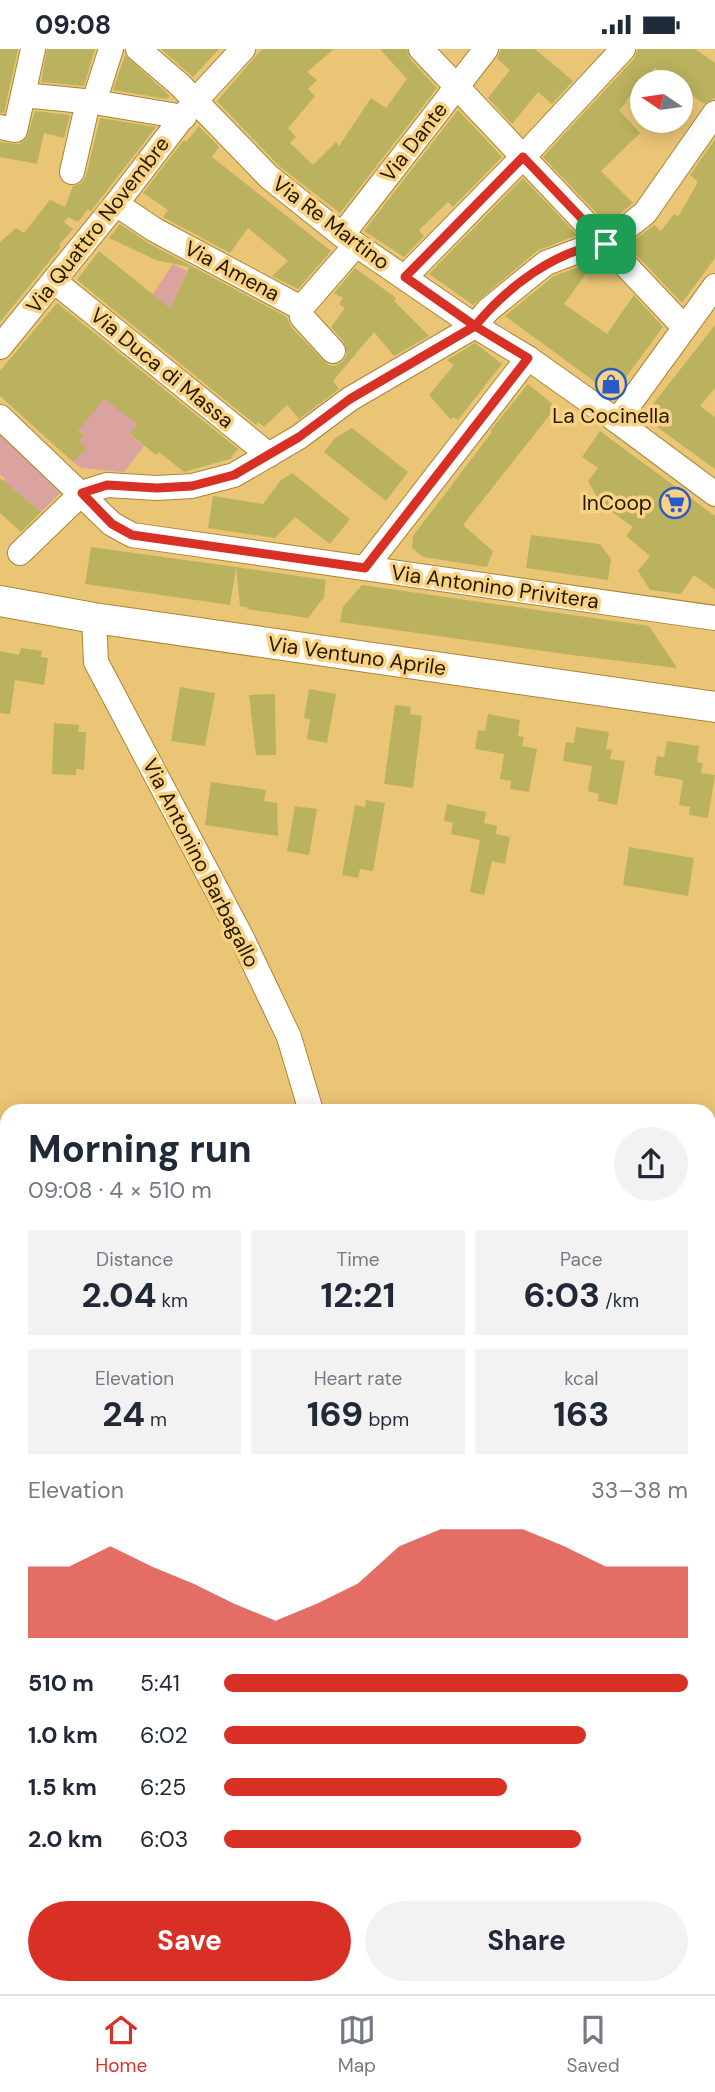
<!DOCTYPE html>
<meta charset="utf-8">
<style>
body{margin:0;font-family:"DM Sans",sans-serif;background:#f2f2f3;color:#1f2937;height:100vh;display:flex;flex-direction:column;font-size:26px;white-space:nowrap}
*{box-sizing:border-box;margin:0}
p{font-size:23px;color:#747a83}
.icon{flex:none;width:38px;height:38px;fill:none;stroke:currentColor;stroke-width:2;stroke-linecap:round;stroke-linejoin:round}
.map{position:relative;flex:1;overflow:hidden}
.details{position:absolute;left:0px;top:1055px;width:716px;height:891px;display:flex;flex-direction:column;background:#fff;border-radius:21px 21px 0 0;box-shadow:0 4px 18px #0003}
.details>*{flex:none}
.needle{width:46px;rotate:283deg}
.tools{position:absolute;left:630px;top:21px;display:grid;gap:14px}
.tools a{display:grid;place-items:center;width:63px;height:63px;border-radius:50%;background:#fff;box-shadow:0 4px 18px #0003;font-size:35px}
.pin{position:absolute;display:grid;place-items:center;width:60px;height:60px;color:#fff;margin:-30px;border-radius:14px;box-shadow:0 4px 10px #0006}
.round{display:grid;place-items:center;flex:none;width:74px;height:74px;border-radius:37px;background:#f2f2f3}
.head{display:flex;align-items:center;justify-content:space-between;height:119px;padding:0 28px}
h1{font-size:38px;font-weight:700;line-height:52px}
.stats{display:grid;grid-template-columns:repeat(3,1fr);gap:10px;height:119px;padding:7px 28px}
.stats div{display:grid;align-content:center;border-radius:0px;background:#f2f2f3;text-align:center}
.stats b{font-size:35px;font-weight:700}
.stats small{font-size:19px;font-weight:400}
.stats p{font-size:19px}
.chart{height:196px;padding:14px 28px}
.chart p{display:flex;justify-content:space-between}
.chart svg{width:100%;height:126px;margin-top:7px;fill:#d93025;opacity:.7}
.primary-button{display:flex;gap:14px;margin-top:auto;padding:14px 28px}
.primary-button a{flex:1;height:80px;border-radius:42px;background:#d93025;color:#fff;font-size:28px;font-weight:700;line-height:80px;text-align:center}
.primary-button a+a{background:#f2f2f3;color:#1f2937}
ul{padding:0 28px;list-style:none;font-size:23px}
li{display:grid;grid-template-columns:112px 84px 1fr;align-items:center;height:52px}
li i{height:18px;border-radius:9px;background:#d93025}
.status{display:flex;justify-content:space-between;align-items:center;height:49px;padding:0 35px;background:#fff;direction:ltr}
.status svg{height:19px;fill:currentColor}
.menu{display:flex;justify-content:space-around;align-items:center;height:98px;border-top:2px solid #e0e1e3;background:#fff;font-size:19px;color:#747a83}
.menu a{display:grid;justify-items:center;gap:4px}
.menu .current{color:#d93025}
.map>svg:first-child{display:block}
.green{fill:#daa39f}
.building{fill:#bab25e}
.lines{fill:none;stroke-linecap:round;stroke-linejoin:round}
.minor-casing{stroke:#aa8535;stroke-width:26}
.major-casing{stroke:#aa8535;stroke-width:32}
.minor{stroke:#fff;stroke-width:24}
.major{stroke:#fff;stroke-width:30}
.rail-casing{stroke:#4f3e1a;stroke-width:8}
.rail{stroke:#f9d283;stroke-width:5;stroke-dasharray:16;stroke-linecap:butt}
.route-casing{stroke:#fff;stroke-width:14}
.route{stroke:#d93025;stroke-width:9}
.labels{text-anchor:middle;stroke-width:7;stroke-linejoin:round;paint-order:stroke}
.street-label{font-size:21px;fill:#241901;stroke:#f9d283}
.poi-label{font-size:21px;fill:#241901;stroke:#f9d283}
</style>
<div class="status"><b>09:08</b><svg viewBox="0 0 49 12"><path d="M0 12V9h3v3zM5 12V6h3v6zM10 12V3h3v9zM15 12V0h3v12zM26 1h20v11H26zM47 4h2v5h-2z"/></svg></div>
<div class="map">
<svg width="715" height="1945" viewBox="0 0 715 1945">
<rect width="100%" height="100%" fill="#ebc576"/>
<!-- green -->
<g class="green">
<polygon points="173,215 187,222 178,243 181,279 152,246"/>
<polygon points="103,333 138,375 130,386 144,397 124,423 81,419 73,413 79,392 84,386 78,382"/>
<polygon points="0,386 61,443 41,463 12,439 0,436 5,430 0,425"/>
</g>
<!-- building -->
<g class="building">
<polygon points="0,0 18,0 4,64 0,64"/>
<polygon points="47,0 95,0 84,37 41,33"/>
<polygon points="161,0 219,0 193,28"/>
<polygon points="262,0 334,0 307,23 317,31 308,40 315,47 288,79 296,88 290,94 313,116 336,93 339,97 371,49 386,59 407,30 380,0 407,0 410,10 437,39 340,164 279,117 217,52"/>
<polygon points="501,0 535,0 573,32 552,55 538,43 512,75 488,49 510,21 497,10"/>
<polygon points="638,0 695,0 715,14 715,49 704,55 681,38 681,33 674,33 655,19 625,53 626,54 619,61 640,84 601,122 633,154 607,175 543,108 634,10"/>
<polygon points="125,6 170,47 167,50 113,41"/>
<polygon points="458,61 502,108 453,158 448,153 419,181 424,187 404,208 364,182"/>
<polygon points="35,62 70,66 64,89 44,84 37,115 0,108 0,93 19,95 26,90"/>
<polygon points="100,69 156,78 91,162 88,160 78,173 68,168 64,173 73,180 59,196 61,198 0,273 0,193 16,179 24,184 50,151 65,158 73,137 82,134 86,127"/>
<polygon points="199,77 219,98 212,108 331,202 298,240 272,227 288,212 248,179 230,204 163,168 168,161 143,144 184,91 186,93"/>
<polygon points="715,90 715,209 682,254 628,197 654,176 661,182 674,165 678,168 698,133 690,126"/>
<polygon points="523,129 577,186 537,202 473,256 429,225"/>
<polygon points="120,175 148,194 287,268 291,278 328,316 335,317 342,313 347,306 344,293 331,278 345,259 339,255 343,249 334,244 355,219 396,249 394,252 429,287 394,307 374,283 333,332 339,340 299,370 287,356 264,378 258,373 256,376 77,231 99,202 171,260 189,218 156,211 109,189"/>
<polygon points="595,212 564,255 607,285 634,246 663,278 613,346 505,267 554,227"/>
<polygon points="57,254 238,400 231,408 233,409 184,423 159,403 156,406 130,385 138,375 104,350 78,382 84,386 79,392 87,399 73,413 53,395 0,347 0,322"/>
<polygon points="715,276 715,339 700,357 715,368 715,420 643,368"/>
<polygon points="475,294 502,315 458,371 453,368 451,371 429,346 454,316 447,311"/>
<polygon points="528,335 556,358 463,476 493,502 487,518 423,508 412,499 413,487 492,383 490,382"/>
<polygon points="352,379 408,423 386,452 324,403 335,389"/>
<polygon points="600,382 715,467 715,541 694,526 681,545 650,541 638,522 650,507 626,487 633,478 601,455 588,432 598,419 582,408"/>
<polygon points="292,424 350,470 330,495 295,468 275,489 208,479 213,447 263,455 281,431"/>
<polygon points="0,429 41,463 21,483 0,464"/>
<polygon points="531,486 600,495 611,510 608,531 526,519"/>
<polygon points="91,498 236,518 230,556 85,535"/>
<polygon points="236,518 326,531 324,548 308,569 247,560 247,558 240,557"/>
<polygon points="362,536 649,577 677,619 572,606 340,573 343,558"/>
<polygon points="21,599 42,602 41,608 48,609 44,636 15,631 10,665 0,664 0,602 19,606"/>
<polygon points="180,638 215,644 205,697 171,692"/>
<polygon points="309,640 336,645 327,694 307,690 310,670 304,669"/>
<polygon points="275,645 276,706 256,706 249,646"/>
<polygon points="395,656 411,658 410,665 422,667 413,739 384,735"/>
<polygon points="488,665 520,671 518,687 524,688 522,697 537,700 529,743 510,740 511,732 500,730 504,705 475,700 478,681 485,682"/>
<polygon points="54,674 79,676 78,683 86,683 84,721 76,720 76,726 52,725"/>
<polygon points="576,678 609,683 606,700 612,701 610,710 625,712 617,756 598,752 599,745 588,742 592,717 563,712 566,693 574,694"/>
<polygon points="667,692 699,697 697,713 703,714 701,724 715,726 708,769 689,766 690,758 679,756 683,731 654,726 657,707 664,708"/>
<polygon points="211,733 266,741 264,752 277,754 278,787 205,776"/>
<polygon points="366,751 385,754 373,822 360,820 358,829 342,826 355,756 365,758"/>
<polygon points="447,755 486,763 484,774 497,777 496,785 510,788 505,815 492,812 484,846 470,843 480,791 451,785 453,774 444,772"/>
<polygon points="295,757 317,760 309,806 287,802"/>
<polygon points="629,798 694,809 688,847 623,836"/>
</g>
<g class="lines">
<!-- minor casing -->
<g class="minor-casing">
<g id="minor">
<polyline points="138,0 180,36 269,128 342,186 475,277 528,309 617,372 715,445"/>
<polyline points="421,0 684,278"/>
<polyline points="23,46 33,0"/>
<polyline points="94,53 111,0"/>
<polyline points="0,78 15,81 23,46 94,53 184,68"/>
<polyline points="72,123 88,53"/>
<polyline points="116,155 155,181 301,259 302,268 333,302"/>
<polyline points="342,186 486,0"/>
<polyline points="405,228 523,108 623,0"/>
<polyline points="54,232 269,406"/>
<polyline points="301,259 356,196"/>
<polyline points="0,298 116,155 195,52 243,0"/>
<polyline points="0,368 112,475 132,486 715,569"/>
<polyline points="617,372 715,237"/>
<polyline points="20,504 82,444 107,436 157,439 192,437 234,426 299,388 350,350 475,277 488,261 546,214 591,197 606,195 645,164 715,64"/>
<polyline points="365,519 528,309"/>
<polyline points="94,569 96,613 241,887 289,988 311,1062"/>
</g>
</g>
<!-- major casing -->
<g class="major-casing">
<polyline id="major" points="0,552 94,569 715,658"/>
</g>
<!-- minor -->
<use href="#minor" class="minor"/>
<!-- major -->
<use href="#major" class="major"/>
<!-- rail casing -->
<g class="rail-casing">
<g id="rail">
<polyline points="0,1840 7,1843"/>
<polyline points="0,1852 7,1855"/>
<polyline points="172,1939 183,1945"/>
<polyline points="195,1939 206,1945"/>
</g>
</g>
<!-- rail -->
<use href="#rail" class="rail"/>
</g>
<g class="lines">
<!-- route casing -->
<g class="route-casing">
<path id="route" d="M606,195C556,200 506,239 475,277L350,350L299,388L234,426L192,437L157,439L107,436L82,444L112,475L132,486L365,519L528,309L475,277L405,228L523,108L606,195"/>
</g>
<!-- route -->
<use href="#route" class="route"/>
</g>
<!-- icons -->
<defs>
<g id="shop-ring" transform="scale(1.575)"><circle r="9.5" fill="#f9d283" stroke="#2a59c8" stroke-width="1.5"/><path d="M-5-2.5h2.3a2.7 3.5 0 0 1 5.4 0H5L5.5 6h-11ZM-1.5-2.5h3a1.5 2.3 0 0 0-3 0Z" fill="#2a59c8"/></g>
<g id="supermarket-ring" transform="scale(1.575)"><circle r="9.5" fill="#f9d283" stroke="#2a59c8" stroke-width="1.5"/><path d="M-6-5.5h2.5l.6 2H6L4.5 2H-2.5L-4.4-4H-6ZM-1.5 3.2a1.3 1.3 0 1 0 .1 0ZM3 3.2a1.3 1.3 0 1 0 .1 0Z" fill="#2a59c8"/></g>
</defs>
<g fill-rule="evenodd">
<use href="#shop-ring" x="611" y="335"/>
<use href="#supermarket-ring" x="675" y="454"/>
</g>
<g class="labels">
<!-- street labels -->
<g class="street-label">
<text transform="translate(414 93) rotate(-52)" y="7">Via Dante</text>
<text transform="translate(331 174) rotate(37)" y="7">Via Re Martino</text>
<text transform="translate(98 176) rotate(-52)" y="7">Via Quattro Novembre</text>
<text transform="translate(232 222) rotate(28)" y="7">Via Amena</text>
<text transform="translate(162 319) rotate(39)" y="7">Via Duca di Massa</text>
<text transform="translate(495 538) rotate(8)" y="7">Via Antonino Privitera</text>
<text transform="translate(357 607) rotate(8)" y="7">Via Ventuno Aprile</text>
<text transform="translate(201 814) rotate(63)" y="7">Via Antonino Barbagallo</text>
</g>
<!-- poi labels -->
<g class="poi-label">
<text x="611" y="374">La Cocinella</text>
<text x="652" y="461" text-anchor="end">InCoop</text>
</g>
</g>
</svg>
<div class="tools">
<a><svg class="needle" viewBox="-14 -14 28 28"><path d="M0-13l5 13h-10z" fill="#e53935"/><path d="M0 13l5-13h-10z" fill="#747a83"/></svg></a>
</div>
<div class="pin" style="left:606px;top:195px;background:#1e9e55"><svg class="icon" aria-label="arrive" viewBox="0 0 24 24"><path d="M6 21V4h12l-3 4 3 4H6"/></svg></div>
<section class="details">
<div class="head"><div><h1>Morning run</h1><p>09:08 · 4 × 510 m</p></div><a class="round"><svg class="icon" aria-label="share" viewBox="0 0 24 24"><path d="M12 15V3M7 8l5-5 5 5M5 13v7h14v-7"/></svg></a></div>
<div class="stats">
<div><p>Distance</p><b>2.04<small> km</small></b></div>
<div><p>Time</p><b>12:21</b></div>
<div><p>Pace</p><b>6:03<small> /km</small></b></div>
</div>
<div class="stats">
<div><p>Elevation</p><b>24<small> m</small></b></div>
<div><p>Heart rate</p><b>169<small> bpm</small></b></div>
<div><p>kcal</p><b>163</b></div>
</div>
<div class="chart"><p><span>Elevation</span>33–38 m</p>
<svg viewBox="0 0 160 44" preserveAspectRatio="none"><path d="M0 44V19L10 19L20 12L30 19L40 25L50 32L60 38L70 32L80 25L90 12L100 6L110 6L120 6L130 12L140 19L150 19L160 19V44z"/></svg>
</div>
<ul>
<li><b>510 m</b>5:41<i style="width:100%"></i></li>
<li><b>1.0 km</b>6:02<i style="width:78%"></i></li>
<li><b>1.5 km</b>6:25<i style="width:61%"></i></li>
<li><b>2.0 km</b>6:03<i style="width:77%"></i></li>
</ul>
<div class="primary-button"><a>Save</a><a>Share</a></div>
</section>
</div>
<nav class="menu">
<a class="current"><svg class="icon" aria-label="home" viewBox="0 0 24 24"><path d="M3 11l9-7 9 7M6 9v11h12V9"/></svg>Home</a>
<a><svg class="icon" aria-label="map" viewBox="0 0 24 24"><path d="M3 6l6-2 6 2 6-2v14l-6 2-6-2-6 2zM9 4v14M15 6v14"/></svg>Map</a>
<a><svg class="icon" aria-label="saved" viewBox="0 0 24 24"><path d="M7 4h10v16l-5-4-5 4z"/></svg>Saved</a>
</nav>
